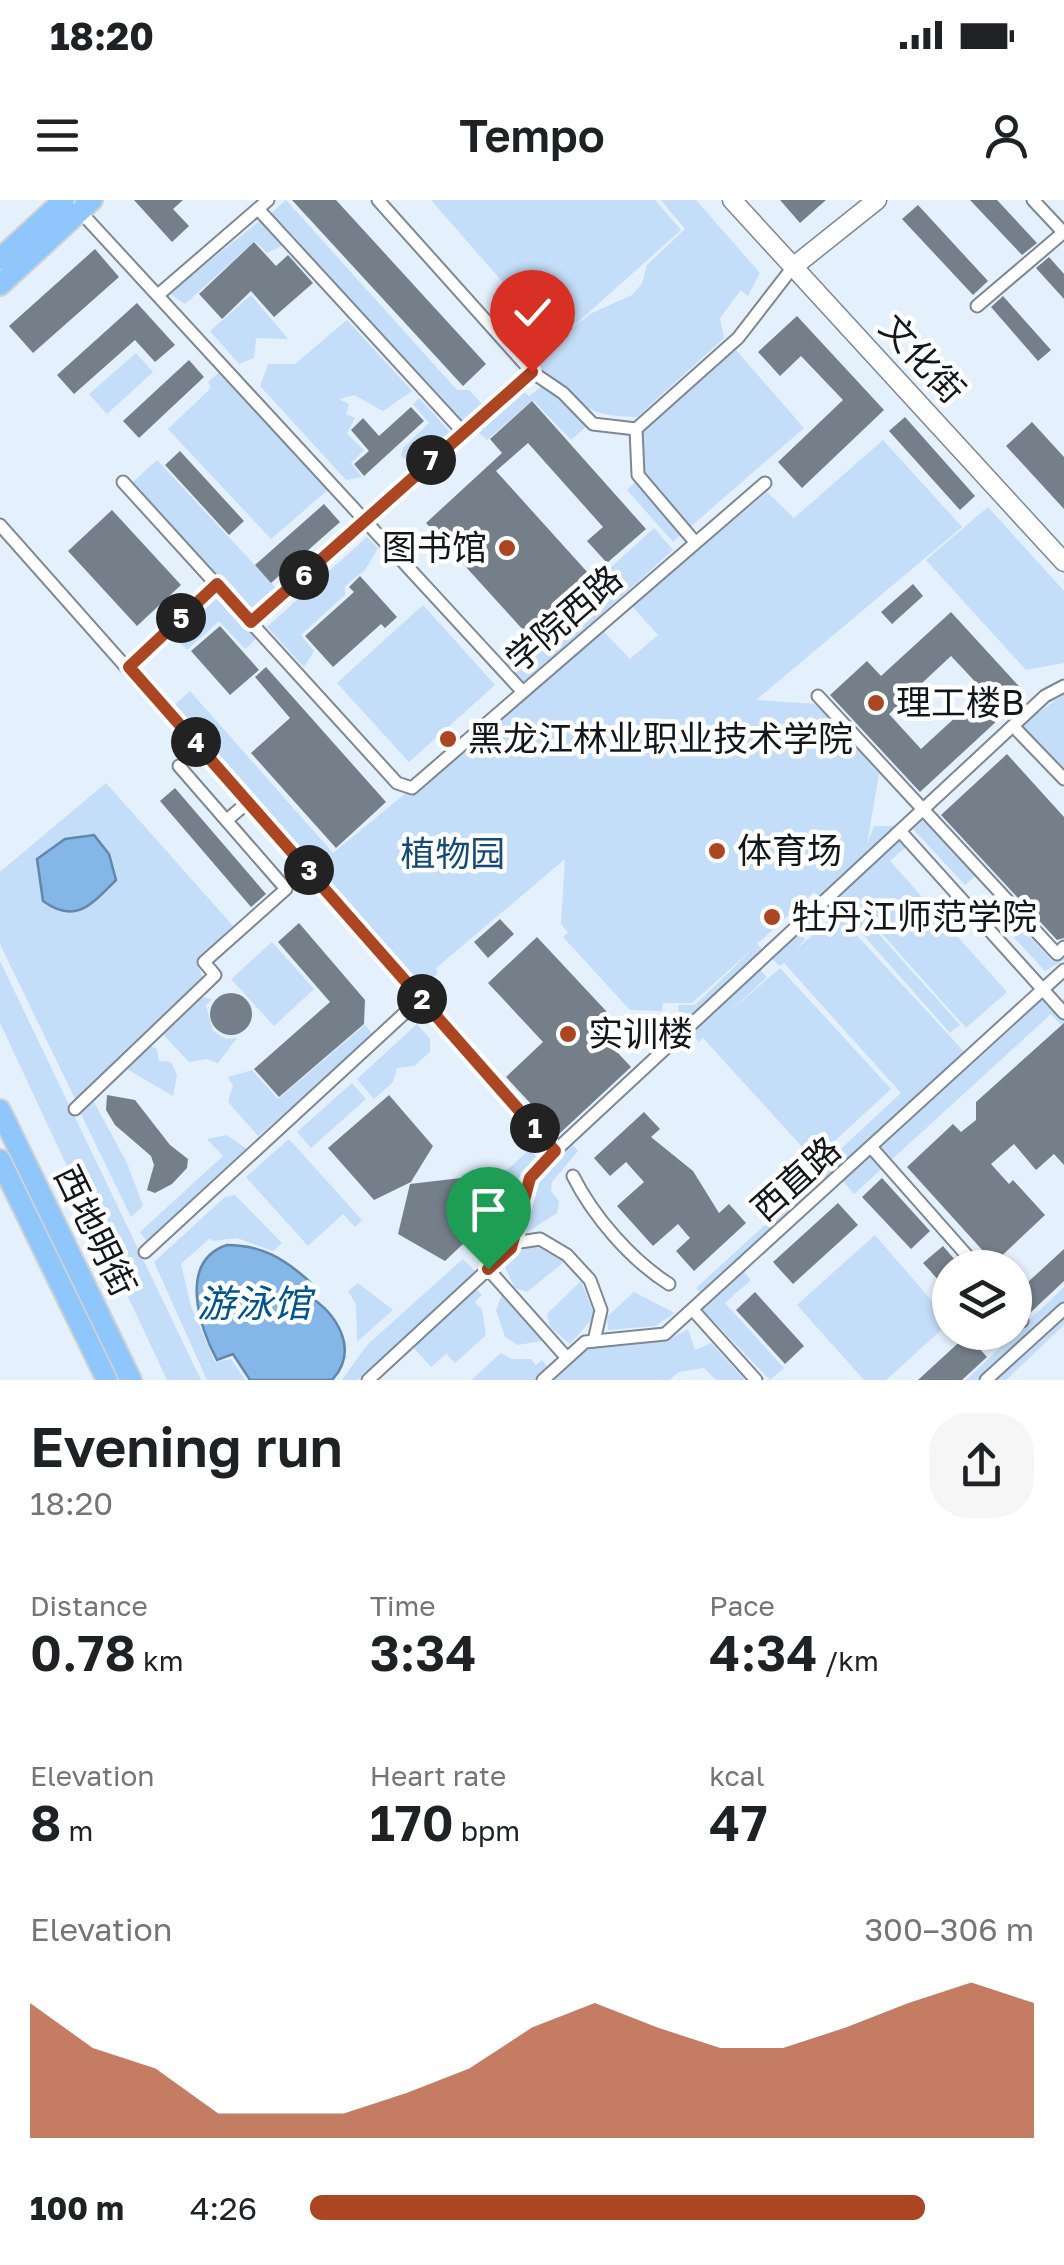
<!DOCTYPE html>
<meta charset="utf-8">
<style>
body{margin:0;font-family:"Golos Text","Noto Sans SC",sans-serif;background:#f6f6f6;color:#202124;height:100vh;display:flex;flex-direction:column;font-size:38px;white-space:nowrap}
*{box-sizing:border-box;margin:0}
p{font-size:32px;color:#757577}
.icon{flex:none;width:55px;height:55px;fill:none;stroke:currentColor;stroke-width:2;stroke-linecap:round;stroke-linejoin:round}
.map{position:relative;height:1180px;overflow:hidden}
.side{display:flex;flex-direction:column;background:#fff;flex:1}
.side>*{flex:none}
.buttons{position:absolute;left:932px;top:1050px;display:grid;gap:20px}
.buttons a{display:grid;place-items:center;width:100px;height:100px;border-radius:50%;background:#fff;box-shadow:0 2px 8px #0004;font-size:50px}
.pin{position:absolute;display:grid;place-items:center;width:85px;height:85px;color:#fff;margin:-102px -42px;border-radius:50% 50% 50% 0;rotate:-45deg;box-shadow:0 0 10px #0007}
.pin .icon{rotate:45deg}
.km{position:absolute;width:50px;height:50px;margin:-25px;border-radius:50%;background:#222;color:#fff;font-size:28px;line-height:50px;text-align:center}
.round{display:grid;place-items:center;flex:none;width:105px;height:105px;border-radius:40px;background:#f6f6f6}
.headline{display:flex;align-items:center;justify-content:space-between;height:170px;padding:0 30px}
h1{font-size:55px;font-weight:600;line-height:75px}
.metrics{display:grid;grid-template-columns:repeat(3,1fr);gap:15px;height:170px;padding:10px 30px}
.metrics div{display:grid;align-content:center}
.metrics b{font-size:50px;font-weight:600}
.metrics small{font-size:28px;font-weight:400}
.metrics p{font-size:28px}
.chart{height:280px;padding:20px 30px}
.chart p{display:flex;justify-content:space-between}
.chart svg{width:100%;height:180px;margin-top:10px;fill:#ac4521;opacity:.7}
ul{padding:0 30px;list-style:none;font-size:32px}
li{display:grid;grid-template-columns:160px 120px 1fr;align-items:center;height:75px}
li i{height:25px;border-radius:12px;background:#ac4521}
.status{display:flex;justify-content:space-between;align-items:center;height:70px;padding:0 50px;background:#fff;direction:ltr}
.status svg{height:28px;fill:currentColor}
header{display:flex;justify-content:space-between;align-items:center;height:130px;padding:0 30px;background:#fff;font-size:45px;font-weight:600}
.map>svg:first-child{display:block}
.green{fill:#c4def9}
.water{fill:#84b7e8;stroke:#6287aa;stroke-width:2.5}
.building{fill:#757f8a;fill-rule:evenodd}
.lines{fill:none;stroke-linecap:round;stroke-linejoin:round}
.street-casing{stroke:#7d8893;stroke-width:15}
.secondary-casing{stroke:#7d8893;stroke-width:21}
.highway-casing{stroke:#d0d1d1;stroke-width:24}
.street{stroke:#fff;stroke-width:11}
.secondary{stroke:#fff;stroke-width:18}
.highway{stroke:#8fc6fc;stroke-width:20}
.route-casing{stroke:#fff;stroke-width:20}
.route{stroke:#ac4521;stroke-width:12}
.poi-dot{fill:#ac4521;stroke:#fff;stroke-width:4}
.labels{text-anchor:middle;stroke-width:9;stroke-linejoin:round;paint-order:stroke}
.street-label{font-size:35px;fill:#13171b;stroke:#fff}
.poi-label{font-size:35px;fill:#13171b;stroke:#fff;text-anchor:start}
.park-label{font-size:35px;fill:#134a78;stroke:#fff}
.water-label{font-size:38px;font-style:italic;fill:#00548f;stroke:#fff}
</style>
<div class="status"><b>18:20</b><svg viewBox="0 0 49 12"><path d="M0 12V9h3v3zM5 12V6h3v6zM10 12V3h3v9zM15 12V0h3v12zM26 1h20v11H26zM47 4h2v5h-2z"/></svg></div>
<header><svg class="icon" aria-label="menu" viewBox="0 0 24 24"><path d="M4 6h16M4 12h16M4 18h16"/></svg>Tempo<svg class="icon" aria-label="person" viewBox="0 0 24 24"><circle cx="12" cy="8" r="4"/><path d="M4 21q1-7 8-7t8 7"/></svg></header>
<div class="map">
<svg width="1064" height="1180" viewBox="0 0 1064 1180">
<rect width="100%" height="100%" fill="#e4f0fc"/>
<!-- green -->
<g class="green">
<polygon points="286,0 457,190 469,190 484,206 462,226 285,27 281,28 269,15"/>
<path d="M431,0H655L681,30L570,129L592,113L632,95L642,84L647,65L685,29L661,0H696L760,73L748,96L741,90L720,118L724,138L637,217C582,217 571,198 533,162L554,141Z"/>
<polygon points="261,20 284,45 267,53 255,41 185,104 169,93"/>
<polygon points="251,95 288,139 256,138 254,158 239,164 210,131"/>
<polygon points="347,120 412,191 383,211 354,195 339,199 349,204 346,214 355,218 347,234 364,250 351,263 362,277 346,280 260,186 268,164 295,164"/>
<path d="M735,149L804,228L673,342L627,290C649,271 646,259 640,233Z"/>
<polygon points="136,153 153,172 107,214 89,194"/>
<polygon points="222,170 329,289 271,339 168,229 211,188 208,182"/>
<polygon points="544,185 561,196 587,226 571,240 533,200 487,240 474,228 519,188 529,196"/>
<polygon points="419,198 450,232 413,264 401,256 403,248 429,223 413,204"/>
<polygon points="883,240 962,327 756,500 818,504 879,574 867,644 874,626 893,626 909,644 890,661 1007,792 966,828 850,698 833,712 814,692 757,744 766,753 755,764 767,777 730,812 780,768 891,889 814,960 703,838 699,842 679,821 678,805 695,805 757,745 692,803 663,803 662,811 630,810 563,737 568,733 561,724 565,659 436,768 438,773 419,790 170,509 190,491 333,653 603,431 630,459 658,435 632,406 767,292 794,318"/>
<polygon points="157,260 277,389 250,413 132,283"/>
<polygon points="988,307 1064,391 1064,463 1026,470 926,360"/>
<polygon points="654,328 673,350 524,484 505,464"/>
<polygon points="367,337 378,348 365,370 345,386 345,395 301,435 314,451 304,467 267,427"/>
<polygon points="215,390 258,437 245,449 219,421 187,450 170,432"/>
<polygon points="423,405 495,485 409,562 337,483"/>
<polygon points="1064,494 1064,572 1020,526"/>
<polygon points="106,583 233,726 196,762 203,778 76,901 0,744 0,672"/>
<polygon points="923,620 975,676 965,685 913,629"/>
<polygon points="852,704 960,825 950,833 843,712"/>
<polygon points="1001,705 1052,761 1064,751 1064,760 1045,771 992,714"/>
<polygon points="836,713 969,857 830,983 818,970 901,893 784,763 779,766 769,755 797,730 805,739 797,749"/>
<polygon points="272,742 314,789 274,826 231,779"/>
<polygon points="0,761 201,1180 167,1180 0,823"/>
<polygon points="199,796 212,799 206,805 213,831 226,839 237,838 218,863 206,859 189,862 162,833"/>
<polygon points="1041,797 1051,806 1064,799 1064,828 1051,814 854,994 841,979"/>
<polygon points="417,824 430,839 430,852 414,866 397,868 393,882 374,899 357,879"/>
<polygon points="365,825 374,836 258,936 228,902 233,886 228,877 252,870 278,899"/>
<polygon points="150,846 157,849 159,861 171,862 177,875 173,896 127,869"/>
<polygon points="352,883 366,899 311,948 297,932"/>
<polygon points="94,902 127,963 143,1006 131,1017 81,914"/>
<polygon points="227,935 248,950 147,1041 140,1032 223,956 207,939"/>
<polygon points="289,939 362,1020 355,1027 343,1014 308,1046 246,977"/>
<polygon points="573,945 578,951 552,982 551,991 559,1001 557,1013 521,1036 535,981"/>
<polygon points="530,949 539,960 516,980 513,1027 489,1058 479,1047 504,1019 505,972"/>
<polygon points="803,990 810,998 703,1096 696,1088"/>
<polygon points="235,995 282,1043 273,1051 237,1038 212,1041 210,1038 181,1064 191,1106 215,1162 231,1159 245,1180 207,1180 154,1062 225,997"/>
<polygon points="875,1035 950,1122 886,1180 864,1180 797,1105"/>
<polygon points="532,1044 564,1062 527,1092 515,1088 503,1063"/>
<polygon points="463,1059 479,1075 371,1172 365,1171 358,1180 342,1180 367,1145"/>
<polygon points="743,1071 751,1080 725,1103 784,1168 770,1180 701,1108"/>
<polygon points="581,1081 595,1116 570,1144 550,1127 547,1114"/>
<polygon points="358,1083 393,1110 357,1142 356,1104 348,1091"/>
<polygon points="1064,1087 1064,1125 1006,1180 966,1180"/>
<polygon points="475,1088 482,1095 475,1102 482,1109 486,1135 455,1163 446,1154 431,1167 411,1145"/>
<polygon points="634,1092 675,1113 655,1126 608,1130 607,1117"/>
<polygon points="502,1095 542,1141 518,1145 505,1137 496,1110"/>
<polygon points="688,1129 695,1150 711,1143 745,1180 716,1180 704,1168 679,1172 669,1180 552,1180 587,1148 667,1141"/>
<polygon points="501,1153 512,1159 531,1159 536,1165 542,1160 549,1169 536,1180 471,1180"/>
</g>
<!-- water -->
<g class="water">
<path d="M94,635L109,654L116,680C92,704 76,725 43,701L37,659L65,639Z"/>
<path d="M227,1045C262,1045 285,1059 310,1082L307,1095C337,1113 360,1150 332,1180H250L233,1154L217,1160C199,1127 178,1061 227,1045Z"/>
</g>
<!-- building -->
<g class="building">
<polygon points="134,0 183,0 173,9 189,26 172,42"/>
<polygon points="292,0 336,0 486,164 463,186"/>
<polygon points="780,0 826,0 800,23"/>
<polygon points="970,0 997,0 1037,43 1022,55"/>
<polygon points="918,5 988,81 973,95 902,19"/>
<polygon points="254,42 276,66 288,55 313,83 274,117 251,91 222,119 199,94"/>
<polygon points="95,49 119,77 33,153 9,126"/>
<polygon points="1049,57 1064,74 1064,99 1036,68"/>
<polygon points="1003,96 1051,150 1038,161 991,107"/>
<polygon points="137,103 175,145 155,162 135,140 74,194 57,175"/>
<polygon points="797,116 884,210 802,288 778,262 843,200 801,156 780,176 758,152"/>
<polygon points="189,160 204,177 139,238 123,221"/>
<polygon points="532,201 646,329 607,363 587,341 603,327 528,243 496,271 589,374 525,432 426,323 502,253 490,239"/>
<polygon points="411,207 424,221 364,276 354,264 369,251 351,230 363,218 379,236"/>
<polygon points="905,217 975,296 960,310 889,231"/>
<polygon points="1032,222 1064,257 1064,309 1006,246"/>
<polygon points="180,251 244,321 229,335 165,265"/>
<polygon points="324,304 340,322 271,383 255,365"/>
<polygon points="112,310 181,385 137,426 68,351"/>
<polygon points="360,376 397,417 385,428 381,424 333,467 305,436 354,392 349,387"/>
<polygon points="913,384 923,396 892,424 881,412"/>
<path d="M951,412L1026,494L920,592L830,495L867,461L881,476ZM951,456L984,491L921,549L889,514Z"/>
<polygon points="220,426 259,470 230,495 191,451"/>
<polygon points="266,467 386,602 336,648 251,553 290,518 255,477"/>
<polygon points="1007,554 1064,617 1064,738 1057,740 941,615"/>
<polygon points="175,588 266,694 251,707 160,601"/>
<polygon points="500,719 514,734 488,758 474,742"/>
<polygon points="299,723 365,800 364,824 279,897 254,869 330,802 278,742"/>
<polygon points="537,737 607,812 592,825 631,867 559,934 506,877 543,842 488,783"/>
<circle cx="231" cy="814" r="21"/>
<polygon points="1064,823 1064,965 1054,954 1036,970 1014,944 991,964 1009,984 1013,980 1045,1015 994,1063 907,967 953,924 961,932 976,920 976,902"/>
<polygon points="107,895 135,900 170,945 188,959 187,968 172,984 155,993 147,990 154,965 151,956 115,925 106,910"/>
<polygon points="389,895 433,946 411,982 374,1000 328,948"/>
<polygon points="644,912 660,929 651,937 693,971 719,1013 729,1004 746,1023 694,1071 676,1051 690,1038 678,1024 653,1046 617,1006 644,982 626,962 610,976 594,958"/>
<polygon points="461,978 481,1027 445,1061 398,1034 410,984"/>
<polygon points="882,978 930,1031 911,1049 862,997"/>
<polygon points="838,1003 858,1025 793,1084 773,1062"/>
<polygon points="943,1046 962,1068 950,1068 950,1093 923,1063"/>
<polygon points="1064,1049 1064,1081 1031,1112 1015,1094"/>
<polygon points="755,1092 804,1146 785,1164 736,1110"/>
<polygon points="967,1135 987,1157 962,1180 918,1180"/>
</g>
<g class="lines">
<!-- street casing -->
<g class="street-casing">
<g id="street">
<polyline points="378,0 532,172"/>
<polyline points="1033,0 1064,33"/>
<polyline points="76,7 522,491"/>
<polyline points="258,9 463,232"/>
<polyline points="158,95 268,0"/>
<polyline points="977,106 1064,32"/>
<polyline points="636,229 738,138 793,67"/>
<polyline points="636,229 638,275 695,342"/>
<polyline points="123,282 397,583 412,588 765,283"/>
<polyline points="0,325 555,951"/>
<polyline points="251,423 532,172 563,193 593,224 636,229"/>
<polyline points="129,467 217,385"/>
<polyline points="818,496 1057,754 1064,747"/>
<polyline points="1013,526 1064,579"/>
<polyline points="227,620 248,602"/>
<polyline points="900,631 1064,813"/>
<polyline points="75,909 215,775 204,762 286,689 179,566"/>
<polyline points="871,947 978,1068"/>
<path d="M573,976C593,1016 631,1060 669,1084"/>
<polyline points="513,1043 540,1039 567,1055 590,1080 601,1110 594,1141"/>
<polyline points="145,1052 421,798"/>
<polyline points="488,1069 567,1158"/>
<polyline points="1015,1109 1022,1121"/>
<polyline points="693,1110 756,1180"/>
<polyline points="368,1180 511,1048 530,978 555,951 1045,496 1064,486"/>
<polyline points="543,1180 585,1142 665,1134 1064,770"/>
<polyline points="986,1180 1064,1109"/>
</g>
</g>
<!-- secondary casing -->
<g class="secondary-casing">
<g id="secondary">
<polyline points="732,0 1064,362"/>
<polyline points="793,67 877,0"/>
</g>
</g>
<!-- highway casing -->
<g class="highway-casing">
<g id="highway">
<polyline points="0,59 64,0"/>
<polyline points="0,85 92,0"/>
<polyline points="0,910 131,1180"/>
<polyline points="0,960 107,1180"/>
</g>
</g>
<!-- street -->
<use href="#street" class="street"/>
<!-- secondary -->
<use href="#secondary" class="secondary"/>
<!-- highway -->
<use href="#highway" class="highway"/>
</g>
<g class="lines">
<!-- route casing -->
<g class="route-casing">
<polyline id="route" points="488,1069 511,1048 530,978 555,951 129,467 217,384 251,422 532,172"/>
</g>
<!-- route -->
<use href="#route" class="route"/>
</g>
<!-- markers -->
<g class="poi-dot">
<circle cx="507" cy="348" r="10"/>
<circle cx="876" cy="503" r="10"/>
<circle cx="448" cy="539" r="10"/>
<circle cx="717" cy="651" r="10"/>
<circle cx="772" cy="717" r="10"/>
<circle cx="568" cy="834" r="10"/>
</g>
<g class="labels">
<!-- street labels -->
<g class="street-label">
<text transform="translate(922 159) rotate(47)" y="12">文化街</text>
<text transform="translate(564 419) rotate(-41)" y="12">学院西路</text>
<text transform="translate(796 979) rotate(-42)" y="12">西直路</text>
<text transform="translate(95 1031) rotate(64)" y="12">西地明街</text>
</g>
<!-- poi labels -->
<g class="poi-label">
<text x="487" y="360" text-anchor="end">图书馆</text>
<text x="896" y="515">理工楼B</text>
<text x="468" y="551">黑龙江林业职业技术学院</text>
<text x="737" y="663">体育场</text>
<text x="792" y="729">牡丹江师范学院</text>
<text x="588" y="846">实训楼</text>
</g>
<!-- park labels -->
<g class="park-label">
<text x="453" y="666">植物园</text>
</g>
<!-- water labels -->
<g class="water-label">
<text x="254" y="1117">游泳馆</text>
</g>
</g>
</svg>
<div class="buttons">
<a><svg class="icon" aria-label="layers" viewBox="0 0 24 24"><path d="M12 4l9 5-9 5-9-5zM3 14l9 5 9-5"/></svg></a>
</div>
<div class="pin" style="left:488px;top:1069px;background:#1e9e55"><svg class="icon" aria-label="arrive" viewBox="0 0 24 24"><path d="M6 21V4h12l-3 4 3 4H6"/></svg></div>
<div class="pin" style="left:532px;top:172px;background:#d93025"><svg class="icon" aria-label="check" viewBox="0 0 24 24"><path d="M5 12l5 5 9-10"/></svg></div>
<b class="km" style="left:535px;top:928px">1</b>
<b class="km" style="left:422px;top:799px">2</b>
<b class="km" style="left:309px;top:670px">3</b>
<b class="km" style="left:196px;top:542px">4</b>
<b class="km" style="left:181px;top:418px">5</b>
<b class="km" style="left:304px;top:375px">6</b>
<b class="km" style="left:431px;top:260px">7</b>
</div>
<section class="side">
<div class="headline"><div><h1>Evening run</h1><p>18:20</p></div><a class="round"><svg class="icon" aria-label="share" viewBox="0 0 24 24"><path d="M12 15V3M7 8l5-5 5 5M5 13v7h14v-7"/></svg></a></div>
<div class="metrics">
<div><p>Distance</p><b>0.78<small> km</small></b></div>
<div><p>Time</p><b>3:34</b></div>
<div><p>Pace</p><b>4:34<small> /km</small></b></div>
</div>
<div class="metrics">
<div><p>Elevation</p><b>8<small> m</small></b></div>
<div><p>Heart rate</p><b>170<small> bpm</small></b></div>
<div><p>kcal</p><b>47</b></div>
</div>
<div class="chart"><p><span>Elevation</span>300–306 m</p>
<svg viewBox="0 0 160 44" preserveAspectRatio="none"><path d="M0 44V11L10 22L20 27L30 38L40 38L50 38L60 33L70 27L80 17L90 11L100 17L110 22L120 22L130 17L140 11L150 6L160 11V44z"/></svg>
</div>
<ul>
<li><b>100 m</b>4:26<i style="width:85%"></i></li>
</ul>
</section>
